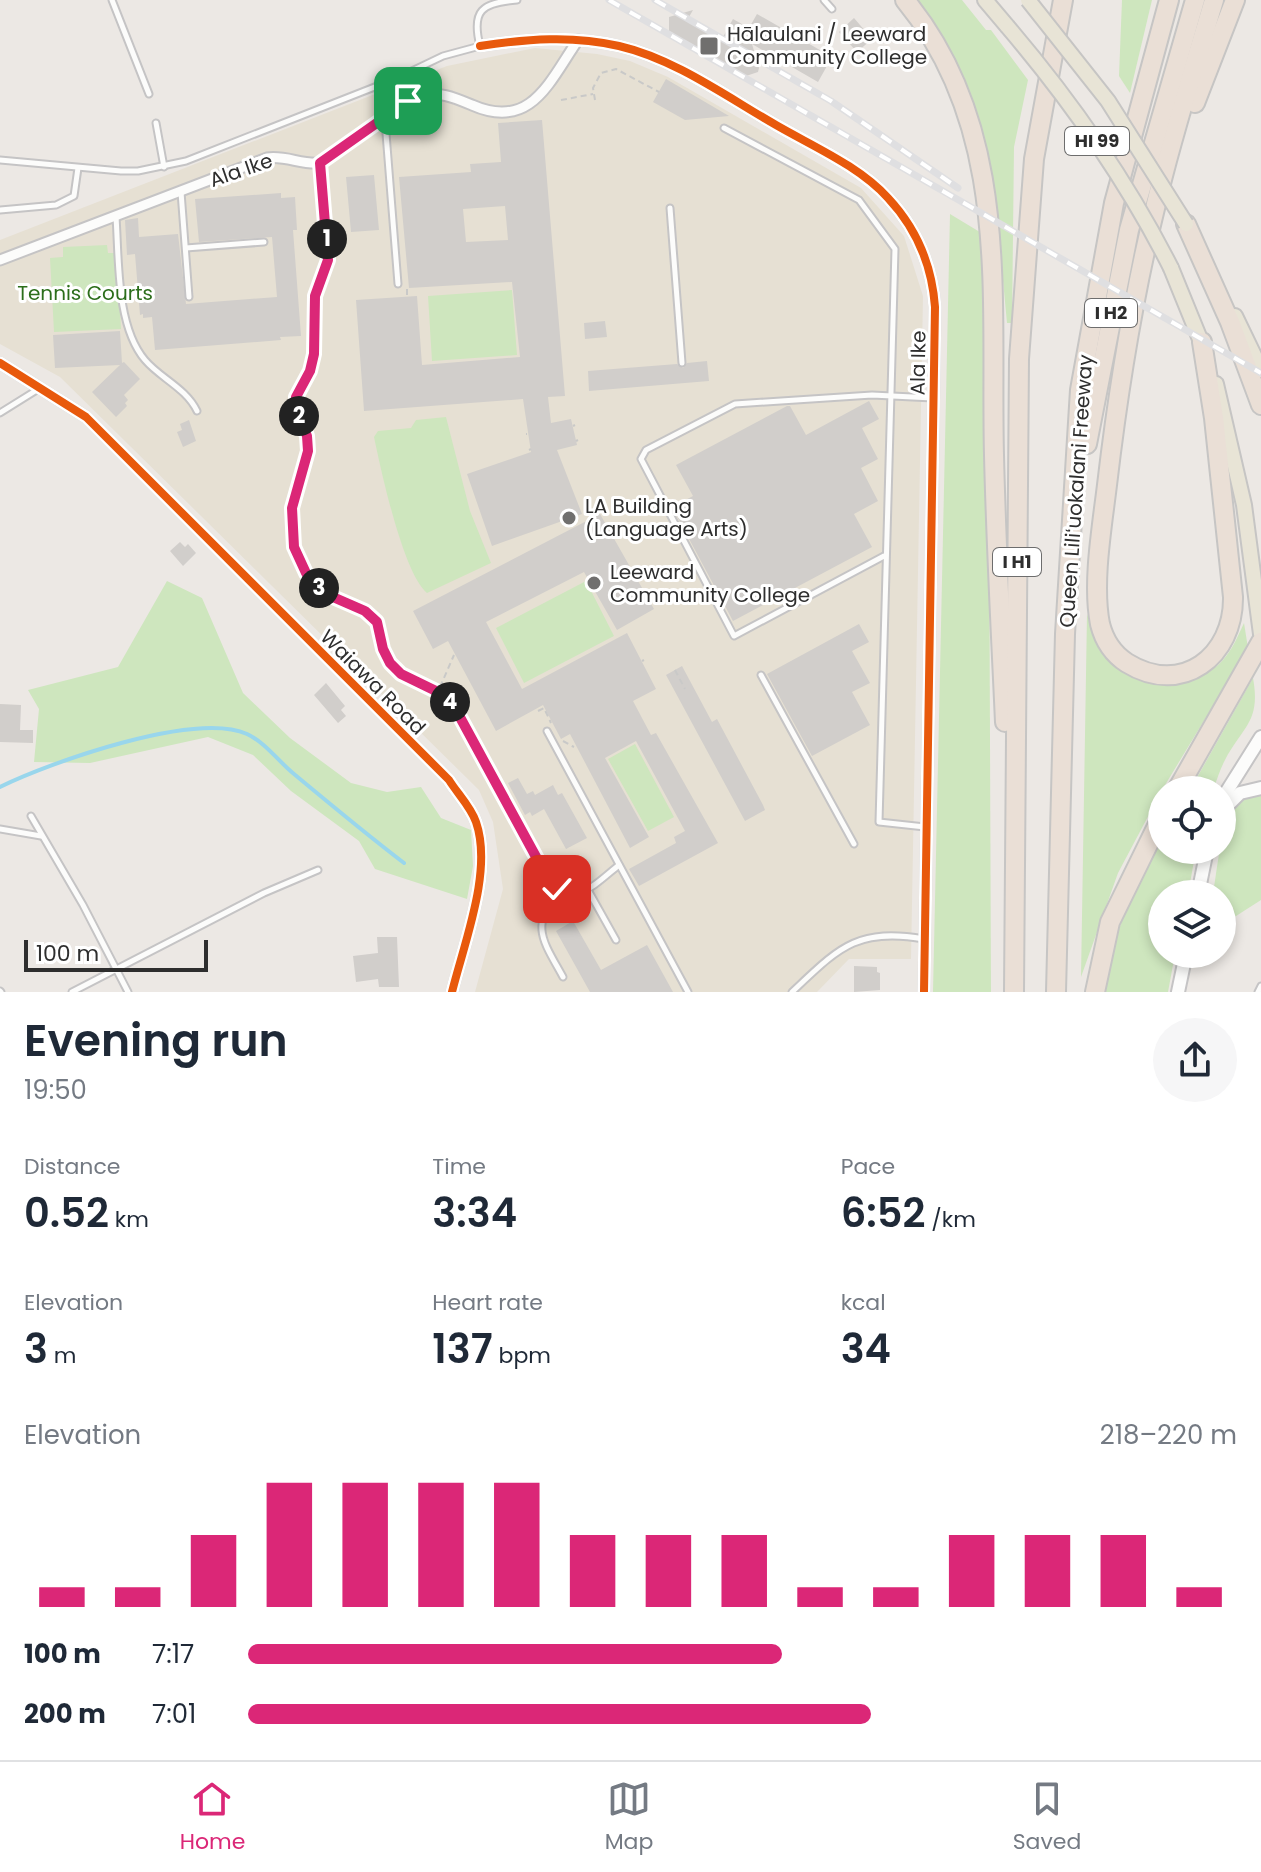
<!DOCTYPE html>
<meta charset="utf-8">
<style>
body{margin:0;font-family:Poppins,sans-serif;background:#f6f6f7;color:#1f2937;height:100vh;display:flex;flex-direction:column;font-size:30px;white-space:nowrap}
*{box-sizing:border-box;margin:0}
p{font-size:26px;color:#747a83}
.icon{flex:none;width:44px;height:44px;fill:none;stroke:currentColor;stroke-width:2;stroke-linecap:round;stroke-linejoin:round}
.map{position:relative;height:992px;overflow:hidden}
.side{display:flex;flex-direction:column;background:#fff;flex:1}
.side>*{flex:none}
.tools{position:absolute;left:1148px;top:776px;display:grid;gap:16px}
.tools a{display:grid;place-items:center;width:88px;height:88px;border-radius:50%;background:#fff;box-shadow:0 4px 12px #0003;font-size:40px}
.scale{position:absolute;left:24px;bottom:20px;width:184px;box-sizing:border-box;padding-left:8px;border:4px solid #2e2e2e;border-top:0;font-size:22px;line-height:28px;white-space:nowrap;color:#2e2e2e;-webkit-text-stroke:6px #fff;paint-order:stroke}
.pin{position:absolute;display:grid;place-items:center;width:68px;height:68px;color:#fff;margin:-34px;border-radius:16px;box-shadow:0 4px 12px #0006}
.km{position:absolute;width:40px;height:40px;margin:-20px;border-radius:50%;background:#222;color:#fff;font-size:22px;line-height:40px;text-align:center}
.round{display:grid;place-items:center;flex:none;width:84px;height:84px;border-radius:42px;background:#f6f6f7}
.overview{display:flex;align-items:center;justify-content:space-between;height:136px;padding:0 24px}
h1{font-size:44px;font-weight:600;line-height:60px}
.stats{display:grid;grid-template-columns:repeat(3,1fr);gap:12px;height:136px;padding:8px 24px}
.stats div{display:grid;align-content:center}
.stats b{font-size:40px;font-weight:600}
.stats small{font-size:22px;font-weight:400}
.stats p{font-size:22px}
.chart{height:224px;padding:16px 24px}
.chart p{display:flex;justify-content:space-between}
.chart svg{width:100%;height:144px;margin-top:8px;stroke:#db2777;stroke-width:6}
ul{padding:0 24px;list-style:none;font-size:26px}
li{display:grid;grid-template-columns:128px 96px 1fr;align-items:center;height:60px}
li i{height:20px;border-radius:10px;background:#db2777}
.tabs{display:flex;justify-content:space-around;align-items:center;height:112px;border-top:2px solid #e0e1e3;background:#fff;font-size:22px;color:#747a83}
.tabs a{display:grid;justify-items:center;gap:4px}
.tabs .current{color:#db2777}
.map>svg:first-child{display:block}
.education{fill:#e6e0d3}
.green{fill:#cee6be}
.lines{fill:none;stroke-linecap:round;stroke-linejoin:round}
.stream{stroke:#99d6ec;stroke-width:4}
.building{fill:#d1cecb;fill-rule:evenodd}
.service-casing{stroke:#c5c4c5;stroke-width:9}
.minor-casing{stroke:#c5c4c5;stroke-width:13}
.tertiary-casing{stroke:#c5c4c5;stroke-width:16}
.primary-casing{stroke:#c6c5c4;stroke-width:18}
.motorway-casing{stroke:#c6c5c4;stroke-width:22}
.path{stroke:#c9c9c8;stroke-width:2;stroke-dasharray:6 4;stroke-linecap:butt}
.service{stroke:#fcfcfb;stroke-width:5}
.minor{stroke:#fcfcfb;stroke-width:9}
.tertiary{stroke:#fcfcfb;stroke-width:12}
.primary{stroke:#e8e4d6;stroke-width:14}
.motorway{stroke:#eadfd6;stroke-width:18}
.rail-casing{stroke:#dfdfe1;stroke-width:7}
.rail{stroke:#fff;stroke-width:4;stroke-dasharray:12;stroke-linecap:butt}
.primary-bridge-casing{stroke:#c6c5c4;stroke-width:18;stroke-linecap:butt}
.primary-bridge{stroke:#e8e4d6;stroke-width:14}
.cycleway-casing{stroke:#fff;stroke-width:13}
.cycleway{stroke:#e8590c;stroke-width:8}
.route-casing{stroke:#fff;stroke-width:16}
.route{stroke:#db2777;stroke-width:10}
.poi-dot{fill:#706f6e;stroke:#fff;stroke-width:3}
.labels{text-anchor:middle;stroke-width:6;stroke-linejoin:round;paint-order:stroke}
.shield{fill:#fff;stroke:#6d6d6d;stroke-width:2}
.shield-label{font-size:18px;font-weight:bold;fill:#2e2e2e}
.poi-label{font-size:20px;fill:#2e2e2e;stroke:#fff;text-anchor:start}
.street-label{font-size:20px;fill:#2e2e2e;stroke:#fff}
.park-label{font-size:20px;fill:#2c6e1b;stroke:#fff}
</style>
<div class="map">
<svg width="1261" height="992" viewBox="0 0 1261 992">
<rect width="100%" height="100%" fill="#ece8e4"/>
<!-- education -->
<polygon class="education" points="535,48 597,54 630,61 668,77 861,188 904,236 923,296 911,959 849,959 817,992 475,992 503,889 493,822 479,790 60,377 0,344 0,240 447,66"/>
<!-- green -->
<g class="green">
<path d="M914,0H962L986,30H991L1028,80L1014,147L1012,323H1007C996,206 989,96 914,0Z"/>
<polygon points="1122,0 1152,0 1130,93 1119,76"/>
<polygon points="950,214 988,237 991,992 933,992"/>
<polygon points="107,245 108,253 117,253 121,329 54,332 50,258 63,257 63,247"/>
<polygon points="512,290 517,355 432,361 428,296"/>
<path d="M446,417L470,511L491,563L427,593C403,573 381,470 374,437L378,431L411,428L416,420Z"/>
<polygon points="167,581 202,598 243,693 290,738 351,783 387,792 421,787 441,818 471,830 473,866 467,899 375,869 359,841 291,791 253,755 208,737 90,763 34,762 39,709 28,690 118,667"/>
<polygon points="586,581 614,636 524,683 496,628"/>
<path d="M1087,614C1092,629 1097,648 1108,660C1133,687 1184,691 1213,669C1229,658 1236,640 1244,623L1248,648L1162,790L1118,873L1081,977Z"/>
<path d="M1253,678C1261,722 1243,726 1225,760C1220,769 1217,780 1213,790H1190Z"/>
<polygon points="635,744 674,817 648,831 608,759"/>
<path d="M1253,794L1261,795V900L1222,925V894H1213C1219,863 1220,807 1253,794Z"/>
<path d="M1162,840V850H1196L1188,894H1162V954H1175L1168,992H1104C1109,938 1136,887 1162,840Z"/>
</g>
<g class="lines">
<!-- stream -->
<path class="stream" d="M0,787C51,762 195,711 247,734C266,743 278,761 294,774C330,804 366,834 404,863"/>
</g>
<!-- building -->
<g class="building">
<polygon points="693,10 689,17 723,37 733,19 749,28 757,14 832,57 818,82 752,44 759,68 758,72 743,77 669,36 669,17"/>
<polygon points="854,18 872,39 857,52 839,32"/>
<polygon points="666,79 729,116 685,120 653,102"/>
<path d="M542,120L565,396L548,397L551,423L571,419L577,445L557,450L582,514L492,546L467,474L531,452L523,399L364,411L356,300L417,296L422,365L520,357L512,282L409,288L399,177L471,172L470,164L501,162L498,123ZM505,206L508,240L466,242L463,209Z"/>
<polygon points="374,175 379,230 351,232 346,177"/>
<polygon points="281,193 281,198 295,197 297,230 293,230 301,336 280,337 281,340 155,350 152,317 143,318 143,314 140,315 135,254 127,255 125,220 138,218 139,237 178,234 186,304 277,297 272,237 199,242 195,199"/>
<polygon points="605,321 607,337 585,339 584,323"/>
<polygon points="120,331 122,363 124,362 140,379 124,395 128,400 125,403 127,406 116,417 92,392 120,365 55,368 53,335"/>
<polygon points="707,361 709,381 589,391 588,371 677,364 683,368 687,363"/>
<polygon points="869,401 879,419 862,428 878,459 861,468 878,501 854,514 872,547 733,621 672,507 693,496 676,465 787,406 790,406 806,435"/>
<polygon points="189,420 196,441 183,447 177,432 182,430 180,424"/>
<polygon points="600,514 654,609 617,630 584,572 486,622 522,689 627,633 656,689 633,701 651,735 656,733 718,843 639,886 629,869 676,843 674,837 685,831 636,741 605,758 649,837 630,848 570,734 561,739 543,705 496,731 448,641 433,649 413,611"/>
<polygon points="180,542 185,547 188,544 196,553 183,566 170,551"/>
<polygon points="859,624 869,642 852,651 870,683 852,692 870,725 812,756 767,674"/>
<polygon points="682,666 712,722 717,719 763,805 765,810 745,821 666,675"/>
<polygon points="326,683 345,706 341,710 346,716 338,723 314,695"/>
<polygon points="0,704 21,705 20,730 33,730 33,743 0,742"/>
<polygon points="518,778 527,794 533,791 535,795 553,785 558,795 562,793 587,838 566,849 544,809 532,816 530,812 525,815 508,783"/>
<polygon points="573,921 601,970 647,945 673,992 590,992 556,931"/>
<polygon points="377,937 397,937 399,987 379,987 378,979 356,982 353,956 378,953"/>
<polygon points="854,966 877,967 877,972 880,973 880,990 854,992"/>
</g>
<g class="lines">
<!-- service casing -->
<g class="service-casing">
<g id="service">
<polyline points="112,0 149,94"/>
<polyline points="824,0 832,9"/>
<polyline points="385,121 398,284"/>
<polyline points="156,123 164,167"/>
<polyline points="724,128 859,200 895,249 879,822 925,827"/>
<path d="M0,160L121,171H138L186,161L395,79L443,56L480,46C471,10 482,3 517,0"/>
<path d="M320,164C323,194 330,226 328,255C328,270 318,282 315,296C311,316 316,336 313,357C311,371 300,382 297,396C292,416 310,434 308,455C303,500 275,526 305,572C320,596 344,595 365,610C385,625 378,646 391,664C407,685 437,688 455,708L547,877C574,910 594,885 619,865"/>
<polyline points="181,192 189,297"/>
<polyline points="670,208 682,363"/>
<polyline points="0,210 56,205 74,196 78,168"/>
<path d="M116,217C119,259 116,326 145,360C160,378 186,388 197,411"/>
<polyline points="186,248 264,242"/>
<polyline points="0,413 40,388"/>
<polyline points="884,556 734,636 641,459 646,450 735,404 872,395 933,398"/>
<polyline points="761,675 854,844"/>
<polyline points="547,731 688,992"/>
<polyline points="31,816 83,905 128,992"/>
<polyline points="0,829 41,836"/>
<path d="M557,889C531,928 542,939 563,977"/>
<polyline points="588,890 616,940"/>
<polyline points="0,991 1,992"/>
<polyline points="72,992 264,893 318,870"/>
<path d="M792,992C838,949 856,927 924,939"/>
<polyline points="1258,992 1261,986"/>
</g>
</g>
<!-- minor casing -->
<g class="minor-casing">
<g id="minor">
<path d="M480,46C527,39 572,35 619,46C675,59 727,97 776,125C814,147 859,166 888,198C917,229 932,266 935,307L924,992"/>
<path d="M0,260L267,158C286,155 301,165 320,163L419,96C439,91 453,97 472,105C531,131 549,82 578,40"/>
<path d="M0,363L86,417L449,780C457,793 471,807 476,822C493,871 464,943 452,992"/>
</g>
</g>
<!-- tertiary casing -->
<g class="tertiary-casing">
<g id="tertiary">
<polyline points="1222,799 1261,737"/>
<polyline points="1222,811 1240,793 1261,788"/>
<polyline points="1198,894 1207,850"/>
<polyline points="1178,992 1186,954"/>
</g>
</g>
<!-- primary casing -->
<g class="primary-casing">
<g id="primary">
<polyline points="985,0 1007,26"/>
<polyline points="1171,268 1204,349"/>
<polyline points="1235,316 1261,370"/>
<polyline points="1216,384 1244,505 1261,634"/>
</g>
</g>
<!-- motorway casing -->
<g class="motorway-casing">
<g id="motorway">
<path d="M905,0C1012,130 990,297 994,455C996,544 1001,633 1005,722"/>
<polyline points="1195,103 1235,0"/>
<polyline points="1186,224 1230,322 1261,405"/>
<path d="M1202,342L1214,418L1233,597C1234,656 1182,697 1127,663C1113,654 1104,640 1100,624C1092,583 1102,527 1107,485C1118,391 1133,297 1156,204C1172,135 1194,68 1214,0"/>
<polyline points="1087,444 1129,230 1195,0"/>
<polyline points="1177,790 1261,642"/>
<polyline points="1014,992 1019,359 1034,159 1063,0"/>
<polyline points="1056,992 1065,634 1080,390 1114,203 1169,0"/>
<polyline points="1095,992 1110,922 1162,816"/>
</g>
</g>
<!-- path -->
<g class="path">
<polyline points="561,100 593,94"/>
<polyline points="595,100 593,88 601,73 616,69 659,92"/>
<polyline points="407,289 407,296"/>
<polyline points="573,426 575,425"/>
<polyline points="526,434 527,434"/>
<polyline points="576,441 578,440"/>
<polyline points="529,450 531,449"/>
<polyline points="642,661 644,660"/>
<polyline points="675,670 685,689"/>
<polyline points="440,687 454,655"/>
<polyline points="538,711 544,708 551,723"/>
<polyline points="563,741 574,747"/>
</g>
<!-- service -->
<use href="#service" class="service"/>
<!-- minor -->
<use href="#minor" class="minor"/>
<!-- tertiary -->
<use href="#tertiary" class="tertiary"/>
<!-- primary -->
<use href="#primary" class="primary"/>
<!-- motorway -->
<use href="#motorway" class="motorway"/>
<!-- rail casing -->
<g class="rail-casing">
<g id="rail">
<polyline points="609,0 1261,373"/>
<polyline points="655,0 831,101 958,188"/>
</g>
</g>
<!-- rail -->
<use href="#rail" class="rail"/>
<!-- primary-bridge casing -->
<g class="primary-bridge-casing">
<g id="primary-bridge">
<polyline points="1028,0 1108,101 1186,224"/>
<path d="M1007,26C1071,101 1126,179 1171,268"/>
</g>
</g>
<!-- primary-bridge -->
<use href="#primary-bridge" class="primary-bridge"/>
<!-- cycleway casing -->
<g class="cycleway-casing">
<g id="cycleway">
<path d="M480,46C527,39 572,35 619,46C675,59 727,97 776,125C814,147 859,166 888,198C917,229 932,266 935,307L924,992"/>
<path d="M0,363L86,417L449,780C457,793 471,807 476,822C493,871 464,943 452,992"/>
</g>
</g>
<!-- cycleway -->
<use href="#cycleway" class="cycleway"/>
</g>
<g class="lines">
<!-- route casing -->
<g class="route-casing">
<polyline id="route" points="408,101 320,163 328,260 315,296 314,354 310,371 296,397 297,411 307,436 308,451 292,508 294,547 306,573 315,584 326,594 365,611 377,622 383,649 390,663 401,674 438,692 455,708 547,877 557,889"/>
</g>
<!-- route -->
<use href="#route" class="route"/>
</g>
<!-- markers -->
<g class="poi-dot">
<rect x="699" y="36" width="20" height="20" rx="4"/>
<circle cx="569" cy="518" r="8"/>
<circle cx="594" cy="583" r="8"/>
</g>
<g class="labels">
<!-- shield labels -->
<g class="shield">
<rect x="1065" y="127" width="64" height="28" rx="6"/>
<rect x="1085" y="299" width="52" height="28" rx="6"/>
<rect x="993" y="548" width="48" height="28" rx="6"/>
</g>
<g class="shield-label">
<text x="1097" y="147">HI 99</text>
<text x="1111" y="319">I H2</text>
<text x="1017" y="568">I H1</text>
</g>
<!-- poi labels -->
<g class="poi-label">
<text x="727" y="41">Hālaulani / Leeward<tspan x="727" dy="23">Community College</tspan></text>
<text x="585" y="513">LA Building<tspan x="585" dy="23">(Language Arts)</tspan></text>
<text x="610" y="579">Leeward<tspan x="610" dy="23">Community College</tspan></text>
</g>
<!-- street labels -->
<g class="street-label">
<text transform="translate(241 170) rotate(-19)" y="7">Ala Ike</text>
<text transform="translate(918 363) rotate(-89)" y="7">Ala Ike</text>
<text transform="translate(1076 491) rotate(-86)" y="7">Queen Liliʻuokalani Freeway</text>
<text transform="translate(373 682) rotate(45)" y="7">Waiawa Road</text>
</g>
<!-- park labels -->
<g class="park-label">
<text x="85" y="300">Tennis Courts</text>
</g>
</g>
</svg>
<div class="tools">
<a><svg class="icon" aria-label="locate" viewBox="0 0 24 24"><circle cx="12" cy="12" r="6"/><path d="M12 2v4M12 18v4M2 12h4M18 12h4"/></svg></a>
<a><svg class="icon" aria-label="layers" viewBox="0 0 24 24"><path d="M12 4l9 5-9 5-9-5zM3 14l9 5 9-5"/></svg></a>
</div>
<div class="scale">100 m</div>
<div class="pin" style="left:408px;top:101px;background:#1e9e55"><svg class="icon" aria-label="arrive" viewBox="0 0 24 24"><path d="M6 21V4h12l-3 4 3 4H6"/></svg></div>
<div class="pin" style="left:557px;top:889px;background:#d93025"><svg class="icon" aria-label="check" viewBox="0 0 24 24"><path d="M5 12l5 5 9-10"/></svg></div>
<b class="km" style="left:327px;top:239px">1</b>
<b class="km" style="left:299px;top:416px">2</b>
<b class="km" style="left:319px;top:588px">3</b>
<b class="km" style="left:450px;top:702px">4</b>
</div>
<section class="side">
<div class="overview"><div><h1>Evening run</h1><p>19:50</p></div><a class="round"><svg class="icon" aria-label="share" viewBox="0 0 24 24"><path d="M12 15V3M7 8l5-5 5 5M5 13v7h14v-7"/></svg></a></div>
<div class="stats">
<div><p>Distance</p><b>0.52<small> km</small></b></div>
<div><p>Time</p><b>3:34</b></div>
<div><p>Pace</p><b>6:52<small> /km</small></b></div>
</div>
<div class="stats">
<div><p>Elevation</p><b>3<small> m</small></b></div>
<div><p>Heart rate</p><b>137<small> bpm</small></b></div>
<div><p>kcal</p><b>34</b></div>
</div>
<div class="chart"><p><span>Elevation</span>218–220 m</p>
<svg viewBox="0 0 160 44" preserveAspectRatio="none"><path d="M5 44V38M15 44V38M25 44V22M35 44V6M45 44V6M55 44V6M65 44V6M75 44V22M85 44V22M95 44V22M105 44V38M115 44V38M125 44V22M135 44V22M145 44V22M155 44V38"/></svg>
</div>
<ul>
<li><b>100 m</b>7:17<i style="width:54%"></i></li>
<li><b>200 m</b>7:01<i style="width:63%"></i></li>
</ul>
</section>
<nav class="tabs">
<a class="current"><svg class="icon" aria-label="home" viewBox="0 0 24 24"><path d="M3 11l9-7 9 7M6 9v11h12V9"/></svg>Home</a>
<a><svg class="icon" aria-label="map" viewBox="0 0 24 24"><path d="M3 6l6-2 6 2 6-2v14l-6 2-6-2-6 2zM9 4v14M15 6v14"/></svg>Map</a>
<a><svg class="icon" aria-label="saved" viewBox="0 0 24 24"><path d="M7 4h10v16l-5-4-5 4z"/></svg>Saved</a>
</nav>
